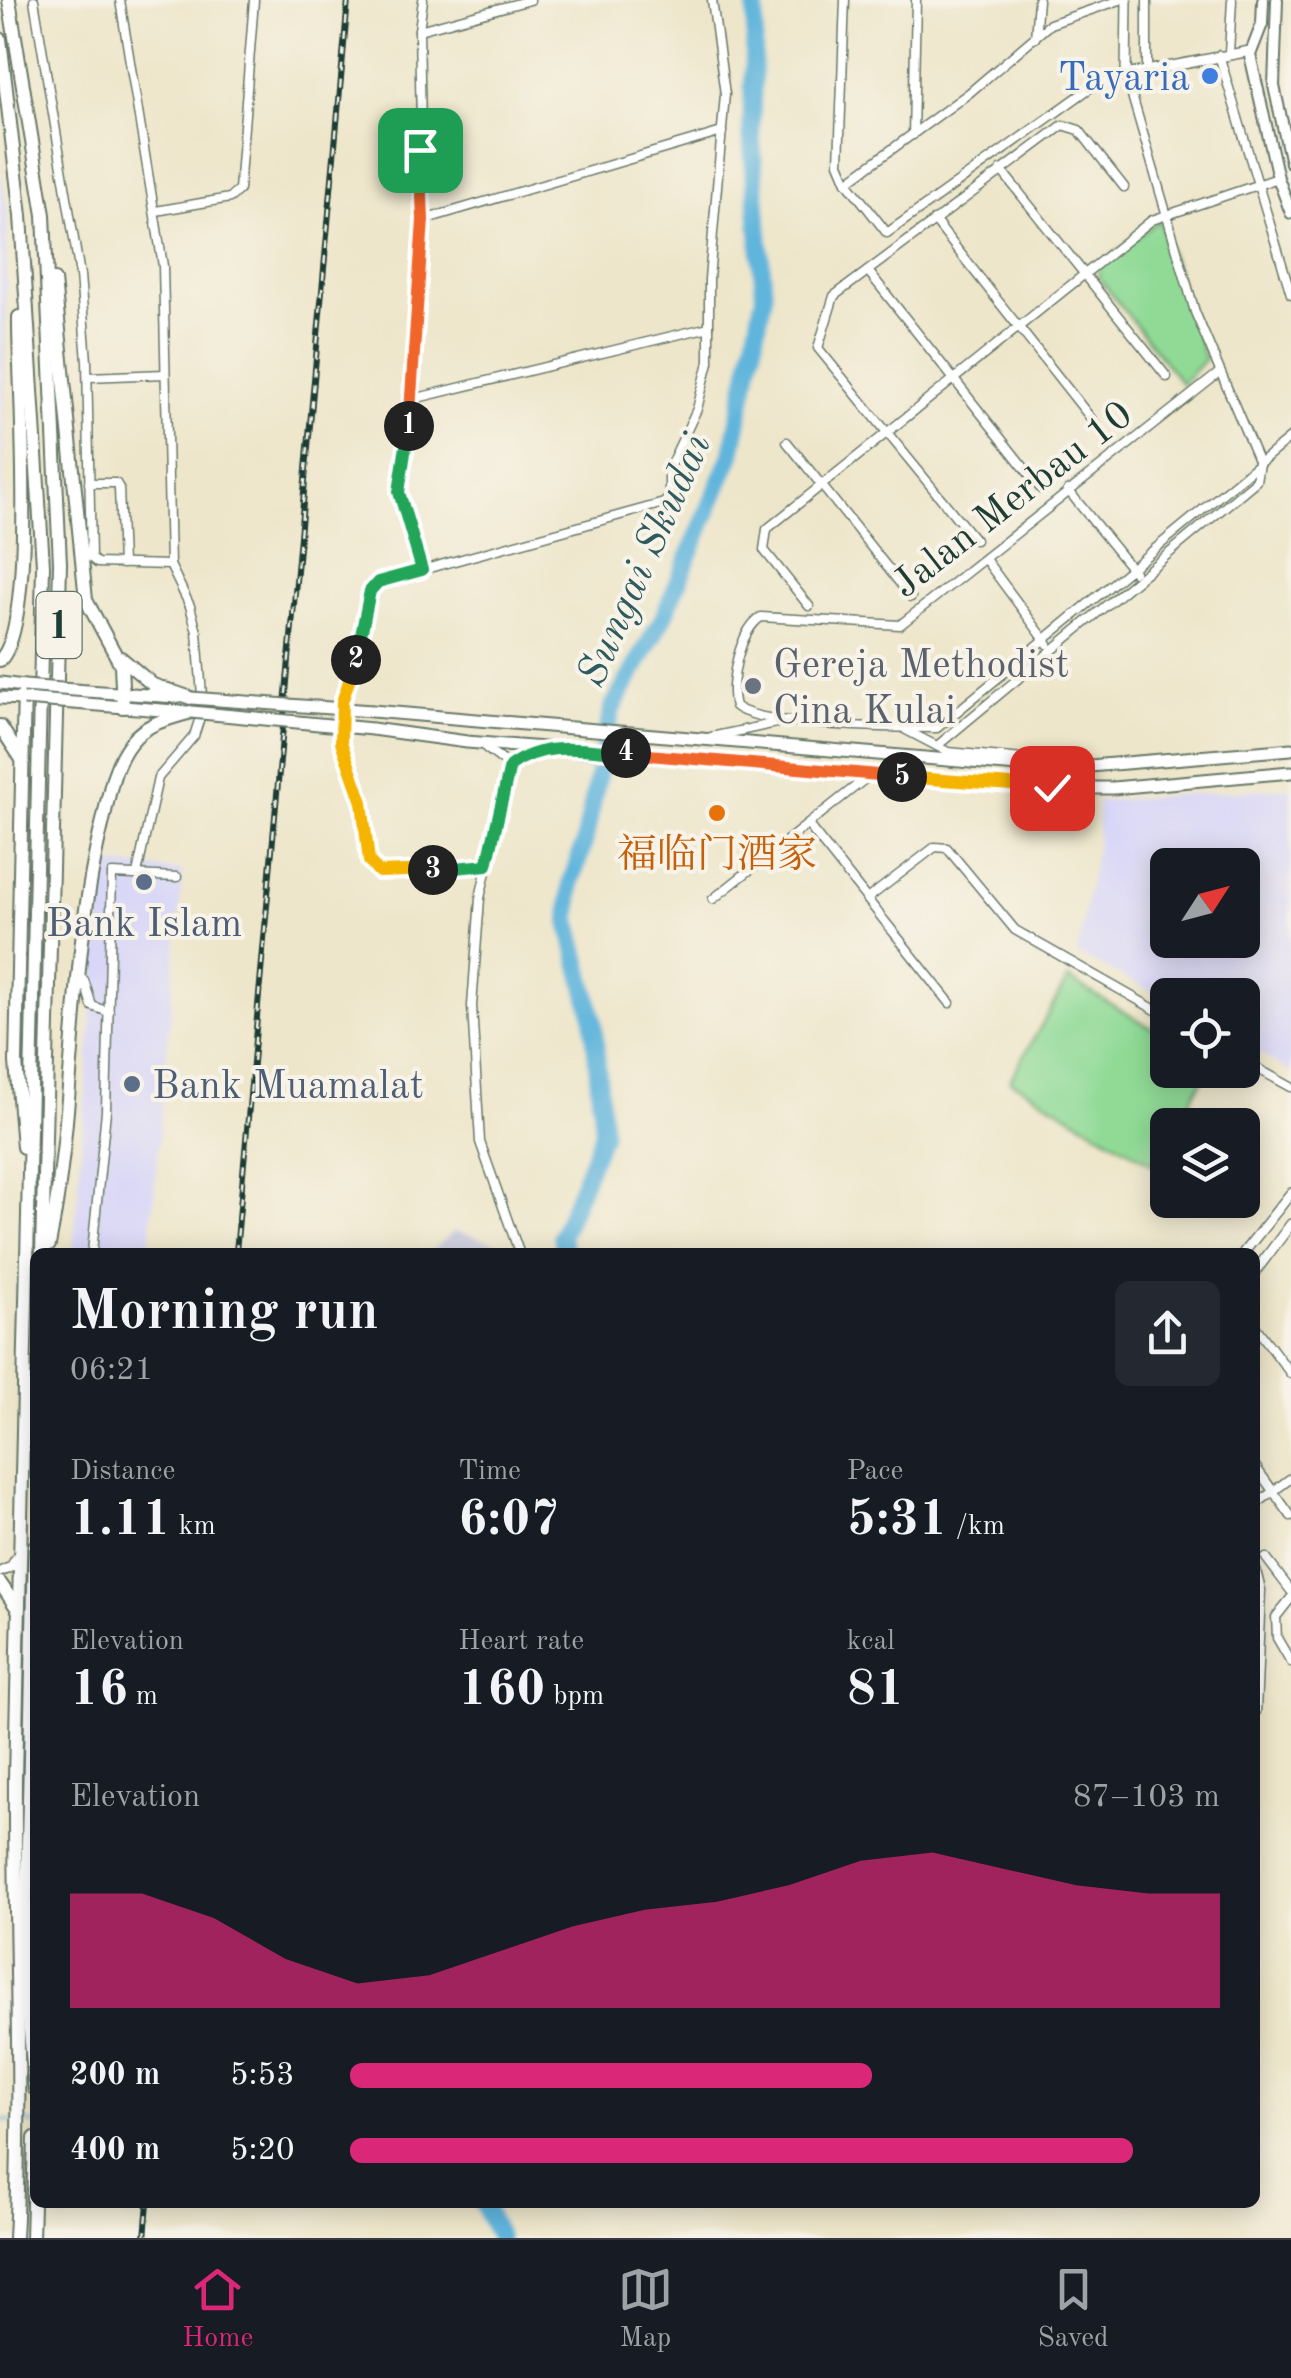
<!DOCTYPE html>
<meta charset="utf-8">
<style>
body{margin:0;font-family:"Old Standard TT","Noto Serif SC",serif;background:#242831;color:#f1f3f6;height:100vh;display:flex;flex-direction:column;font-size:38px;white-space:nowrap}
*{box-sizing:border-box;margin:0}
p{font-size:32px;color:#9ea1a6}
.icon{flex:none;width:55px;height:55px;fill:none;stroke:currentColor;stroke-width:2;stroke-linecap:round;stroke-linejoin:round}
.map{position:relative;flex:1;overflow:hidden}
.drawer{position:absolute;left:30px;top:1248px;width:1230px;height:960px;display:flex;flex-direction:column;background:#171b24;border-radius:15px;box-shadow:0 5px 25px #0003}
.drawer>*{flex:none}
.needle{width:65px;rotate:54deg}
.fabs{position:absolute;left:1150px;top:848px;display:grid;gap:20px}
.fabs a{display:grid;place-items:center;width:110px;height:110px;border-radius:15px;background:#171b24;box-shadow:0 5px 25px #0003;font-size:50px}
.pin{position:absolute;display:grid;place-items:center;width:85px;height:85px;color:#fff;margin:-42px;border-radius:20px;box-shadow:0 5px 15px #0006}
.km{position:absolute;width:50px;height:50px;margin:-25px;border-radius:50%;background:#222;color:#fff;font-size:28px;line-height:50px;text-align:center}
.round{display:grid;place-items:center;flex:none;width:105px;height:105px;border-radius:15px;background:#242831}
.headline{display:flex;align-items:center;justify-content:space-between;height:170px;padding:0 40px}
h1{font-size:55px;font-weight:700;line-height:75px}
.metrics{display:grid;grid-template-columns:repeat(3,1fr);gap:15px;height:170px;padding:10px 40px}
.metrics div{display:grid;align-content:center}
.metrics b{font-size:50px;font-weight:700}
.metrics small{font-size:28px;font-weight:400}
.metrics p{font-size:28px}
.chart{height:280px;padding:20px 40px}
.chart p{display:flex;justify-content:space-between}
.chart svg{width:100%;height:180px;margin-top:10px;fill:#db2777;opacity:.7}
ul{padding:0 40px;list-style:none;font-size:32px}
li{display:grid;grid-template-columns:160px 120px 1fr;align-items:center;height:75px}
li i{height:25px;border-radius:12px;background:#db2777}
.tabs{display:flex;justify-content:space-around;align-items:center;height:140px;border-top:2px solid #363941;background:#171b24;font-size:28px;color:#9ea1a6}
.tabs a{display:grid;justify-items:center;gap:5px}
.tabs .active{color:#db2777}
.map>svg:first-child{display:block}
.built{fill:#d9d7f7;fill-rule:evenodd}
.industrial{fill:#c0c2dd}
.green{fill:#90da96;stroke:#588c65;stroke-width:2.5}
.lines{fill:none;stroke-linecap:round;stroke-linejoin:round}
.stream{stroke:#60b5dc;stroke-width:2.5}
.river{stroke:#60b5dc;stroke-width:18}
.minor-casing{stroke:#677868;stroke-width:11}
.tertiary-casing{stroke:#677868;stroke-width:12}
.secondary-casing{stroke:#677868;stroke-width:14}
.primary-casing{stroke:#677868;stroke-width:15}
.trunk-casing{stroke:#677868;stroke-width:16}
.minor{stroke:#fff;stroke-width:8}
.tertiary{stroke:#fff;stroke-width:9}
.secondary{stroke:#fff;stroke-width:10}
.primary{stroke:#fff;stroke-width:11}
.trunk{stroke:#fff;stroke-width:12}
.rail-casing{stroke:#1f3d34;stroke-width:6}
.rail{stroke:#f7f3e8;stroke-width:2.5;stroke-dasharray:8;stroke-linecap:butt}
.primary-bridge-casing{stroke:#677868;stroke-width:15;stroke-linecap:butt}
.primary-bridge{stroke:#fff;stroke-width:11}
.split-1-casing{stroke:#fff;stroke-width:20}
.split-2-casing{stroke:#fff;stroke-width:20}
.split-3-casing{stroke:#fff;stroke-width:20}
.split-4-casing{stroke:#fff;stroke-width:20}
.split-5-casing{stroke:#fff;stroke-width:20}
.split-6-casing{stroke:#fff;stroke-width:20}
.split-1{stroke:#f0652b;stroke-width:12}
.split-2{stroke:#22a559;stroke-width:12}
.split-3{stroke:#f5b400;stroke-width:12}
.split-4{stroke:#22a559;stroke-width:12}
.split-5{stroke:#f0652b;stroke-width:12}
.split-6{stroke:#f5b400;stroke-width:12}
.shop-dot{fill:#3f7fe0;stroke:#f7f3e8;stroke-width:4}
.worship-dot{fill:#6b7280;stroke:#f7f3e8;stroke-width:4}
.food-dot{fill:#e8710a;stroke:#f7f3e8;stroke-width:4}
.service-dot{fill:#5c6f8a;stroke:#f7f3e8;stroke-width:4}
.labels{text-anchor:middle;stroke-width:8;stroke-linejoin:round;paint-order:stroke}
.shield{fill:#f7f3e8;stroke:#60746a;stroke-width:2.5}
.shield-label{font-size:38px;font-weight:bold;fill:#1f3d34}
.shop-label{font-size:40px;fill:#366cbe;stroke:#f7f3e8;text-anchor:end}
.street-label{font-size:40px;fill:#1f3d34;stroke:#f7f3e8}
.worship-label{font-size:40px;fill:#5b616d;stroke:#f7f3e8;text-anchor:start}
.food-label{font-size:40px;fill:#c56008;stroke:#f7f3e8}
.service-label{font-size:40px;fill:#4e5e75;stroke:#f7f3e8}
.water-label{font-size:42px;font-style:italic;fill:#2f5b5e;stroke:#f7f3e8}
</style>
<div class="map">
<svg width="1291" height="2238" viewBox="0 0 1291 2238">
<rect width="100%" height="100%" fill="#f7f3e8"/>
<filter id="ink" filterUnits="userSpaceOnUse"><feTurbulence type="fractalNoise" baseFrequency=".01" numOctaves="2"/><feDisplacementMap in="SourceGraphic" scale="20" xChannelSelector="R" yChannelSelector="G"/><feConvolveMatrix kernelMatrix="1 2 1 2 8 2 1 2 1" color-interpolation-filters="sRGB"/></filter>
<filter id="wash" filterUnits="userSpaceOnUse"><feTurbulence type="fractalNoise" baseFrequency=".0048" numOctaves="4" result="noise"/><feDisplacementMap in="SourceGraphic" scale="40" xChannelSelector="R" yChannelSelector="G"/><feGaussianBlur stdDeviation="2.25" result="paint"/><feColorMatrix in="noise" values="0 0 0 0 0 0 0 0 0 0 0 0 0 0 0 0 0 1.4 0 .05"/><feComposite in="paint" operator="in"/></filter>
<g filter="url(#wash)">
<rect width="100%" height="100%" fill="#eee6ca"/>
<!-- built -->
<g class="built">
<polygon points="0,163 7,212 0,639"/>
<path d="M1291,787V1073L1243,1043L1242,995H1168L1167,999L1077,954L1097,841V801ZM1242,865V940H1168V865Z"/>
<polygon points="104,864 183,871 149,1252 73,1252"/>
</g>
<!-- industrial -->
<polygon class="industrial" points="455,1231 500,1244 504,1252 430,1252"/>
<!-- green -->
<g class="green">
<polygon points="1159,220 1205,359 1182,384 1098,277 1099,266"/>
<polygon points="1068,979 1167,1037 1168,1070 1208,1070 1176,1125 1168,1125 1167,1139 1153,1164 1010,1080"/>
</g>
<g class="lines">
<!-- stream -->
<g class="stream">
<polyline points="0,2120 13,2121"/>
<polyline points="21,2122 35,2124"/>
</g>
<!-- river -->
<g class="river">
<polyline points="565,1252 561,1236 603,1132 593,1018 569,922 571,882 584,843 612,709 663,618 732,454 764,295 751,131 756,0"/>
<polyline points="482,2202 499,2238"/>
</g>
</g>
</g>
<g filter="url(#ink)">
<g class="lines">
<!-- minor casing -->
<g class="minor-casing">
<g id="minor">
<polyline points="34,0 80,275 87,361 91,558 97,563 170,565 163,266 120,0"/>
<polyline points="423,0 419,30 423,220 413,399 399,492 422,570 378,582 369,591 339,722 341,742 361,802 372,867 379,872 487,865"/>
<polyline points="845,0 839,163 847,182 887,233 1093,86 1126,75 1195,312 1259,463"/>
<polyline points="419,30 530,0"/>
<polyline points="1035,38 1038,0"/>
<polyline points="1229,53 1232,0"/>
<polyline points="1219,55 1291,294"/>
<polyline points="1147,69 1147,0"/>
<polyline points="913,135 916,0"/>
<polyline points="1001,170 1167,377"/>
<polyline points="847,182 969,93 1050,24 1120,0"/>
<polyline points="156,211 230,198 239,190 254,0"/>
<polyline points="423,220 722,132"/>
<polyline points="934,220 1097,426"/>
<polyline points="868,271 1041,489"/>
<path d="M1219,373L900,625L761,617C740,630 728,684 735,706C757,727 902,728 937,728L1291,437"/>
<polyline points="88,377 165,374"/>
<polyline points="413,399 709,327"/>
<polyline points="787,442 911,597"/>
<polyline points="89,483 116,483 119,488 122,564"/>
<polyline points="1068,490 1134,572"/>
<polyline points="975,540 818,348 834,296 1063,125 1079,130 1124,187"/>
<polyline points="985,559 1048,644"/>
<polyline points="422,570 664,503 669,497 669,468 697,409 709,362 709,279 725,94 712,0"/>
<polyline points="809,606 764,550 767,529 1152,220 1278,178"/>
<polyline points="906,730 948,752 1034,760 1045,765"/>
<polyline points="711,737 781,722"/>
<polyline points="937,746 1256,481 1259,463"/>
<polyline points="486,748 510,766"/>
<polyline points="510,766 480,898 472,1006 480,1142 519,1252"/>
<polyline points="510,766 541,750"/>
<polyline points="808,825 867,899 935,847 947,848 1015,930 1168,1017"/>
<polyline points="137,874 158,778 194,736 203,708 197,632 190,606 170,565"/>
<polyline points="713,899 870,775"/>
<polyline points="867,899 950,1003"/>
<polyline points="84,980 92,1006 109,1012"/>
<polyline points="1242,1060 1291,1087"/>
<polyline points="92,1252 106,1111 112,874 177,877"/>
<polyline points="1255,1326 1291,1374"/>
<polyline points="1255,1466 1291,1516"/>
<polyline points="1255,1505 1291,1478"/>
<polyline points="1266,1558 1291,1591"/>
<polyline points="1255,1567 1261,1590 1256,1712"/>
<polyline points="1291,1598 1276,1617 1277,1638 1291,1662"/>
</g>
</g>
<!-- tertiary casing -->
<g class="tertiary-casing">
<g id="tertiary">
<polyline points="1127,0 1126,75 1250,51"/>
<polyline points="1244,1252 1291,1193"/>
<polyline points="1255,1272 1291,1224"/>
<polyline points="0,1572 11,1567 18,1555"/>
</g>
</g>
<!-- secondary casing -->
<g class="secondary-casing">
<g id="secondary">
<polyline points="1263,0 1262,24 1250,55 1278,178 1291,213"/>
<polyline points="1277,0 1274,86 1291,163"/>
</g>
</g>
<!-- primary casing -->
<g class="primary-casing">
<g id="primary">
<polyline points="0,683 24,686"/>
<polyline points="87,691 177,697"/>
<polyline points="0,698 24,699"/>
<polyline points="86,704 187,712"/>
<polyline points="372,711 1054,769 1291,749"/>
<polyline points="372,729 467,742 1052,788 1113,788 1291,772"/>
</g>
</g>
<!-- trunk casing -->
<g class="trunk-casing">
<g id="trunk">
<polyline points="9,0 44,215 60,563 42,1252"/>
<path d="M0,39L21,216L43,565L15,1779C14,1932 23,2085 15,2238"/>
<polyline points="54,280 86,600 121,665 123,707"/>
<polyline points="121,658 153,685 191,698"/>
<path d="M0,660C38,624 18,379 19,317"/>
<polyline points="0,726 23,761"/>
<polyline points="23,1147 16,1062 24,688"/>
<path d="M49,1245C77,1105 68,960 103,821C109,795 113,764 131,742C146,723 168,719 191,712"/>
<polyline points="35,1546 25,1971 35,2089"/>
<polyline points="0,1583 17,1608"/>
<polyline points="32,2238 35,2138"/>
</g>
</g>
<!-- minor -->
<use href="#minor" class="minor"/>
<!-- tertiary -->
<use href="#tertiary" class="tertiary"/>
<!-- secondary -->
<use href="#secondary" class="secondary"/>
<!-- primary -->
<use href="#primary" class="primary"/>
<!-- trunk -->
<use href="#trunk" class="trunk"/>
<!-- rail casing -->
<g class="rail-casing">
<g id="rail">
<polyline points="236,1252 348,0"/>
<polyline points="145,2238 148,2202"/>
</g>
</g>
<!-- rail -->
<use href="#rail" class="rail"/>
<!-- primary-bridge casing -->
<g class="primary-bridge-casing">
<g id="primary-bridge">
<polyline points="24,686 87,691"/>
<polyline points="191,698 372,711"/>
<polyline points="24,699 86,704"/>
<polyline points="191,712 372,729"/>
</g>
</g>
<!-- primary-bridge -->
<use href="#primary-bridge" class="primary-bridge"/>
</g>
</g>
<g class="lines" filter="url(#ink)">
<!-- split-1 casing -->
<g class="split-1-casing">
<polyline id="split-1" points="409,426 423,220 420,150"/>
</g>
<!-- split-2 casing -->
<g class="split-2-casing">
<polyline id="split-2" points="356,660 370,591 378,582 422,570 399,492 409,426"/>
</g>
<!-- split-3 casing -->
<g class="split-3-casing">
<polyline id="split-3" points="356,660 342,702 341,742 362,802 369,861 379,872 433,870"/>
</g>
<!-- split-4 casing -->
<g class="split-4-casing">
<path id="split-4" d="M433,870L487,865L510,766C545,740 586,750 626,753"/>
</g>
<!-- split-5 casing -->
<g class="split-5-casing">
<polyline id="split-5" points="626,753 902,777"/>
</g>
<!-- split-6 casing -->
<g class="split-6-casing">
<polyline id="split-6" points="902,777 1052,788"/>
</g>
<!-- split-1 -->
<use href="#split-1" class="split-1"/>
<!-- split-2 -->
<use href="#split-2" class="split-2"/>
<!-- split-3 -->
<use href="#split-3" class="split-3"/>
<!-- split-4 -->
<use href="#split-4" class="split-4"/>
<!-- split-5 -->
<use href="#split-5" class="split-5"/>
<!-- split-6 -->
<use href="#split-6" class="split-6"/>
</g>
<!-- markers -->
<circle class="shop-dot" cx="1210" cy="76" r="10"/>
<circle class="worship-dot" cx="753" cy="686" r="10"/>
<circle class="food-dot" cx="717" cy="813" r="10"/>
<g class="service-dot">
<circle cx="144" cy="882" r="10"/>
<circle cx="132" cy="1084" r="10"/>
</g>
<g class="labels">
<!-- shield labels -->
<rect class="shield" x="36.5" y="592" width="45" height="66" rx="8"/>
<g class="shield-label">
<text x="59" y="638">1</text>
</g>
<!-- shop labels -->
<g class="shop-label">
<text x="1190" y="90">Tayaria</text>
</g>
<!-- street labels -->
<g class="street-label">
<text transform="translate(1011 498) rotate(-38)" y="14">Jalan Merbau 10</text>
</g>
<!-- worship labels -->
<g class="worship-label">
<text x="773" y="677">Gereja Methodist<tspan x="773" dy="46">Cina Kulai</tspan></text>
</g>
<!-- food labels -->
<g class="food-label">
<text x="717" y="867">福临门酒家</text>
</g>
<!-- service labels -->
<g class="service-label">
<text x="144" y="936">Bank Islam</text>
<text x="152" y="1098" text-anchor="start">Bank Muamalat</text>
</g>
<!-- water labels -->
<g class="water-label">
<text transform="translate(642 559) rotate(-66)" y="15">Sungai Skudai</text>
</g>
</g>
</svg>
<div class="fabs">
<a><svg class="needle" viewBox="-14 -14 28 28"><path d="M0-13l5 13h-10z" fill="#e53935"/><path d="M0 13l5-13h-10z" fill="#9ea1a6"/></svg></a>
<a><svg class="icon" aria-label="locate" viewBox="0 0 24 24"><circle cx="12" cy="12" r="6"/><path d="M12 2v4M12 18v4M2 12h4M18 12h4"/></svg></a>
<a><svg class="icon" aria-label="layers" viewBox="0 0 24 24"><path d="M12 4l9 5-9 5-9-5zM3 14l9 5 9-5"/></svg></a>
</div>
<div class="pin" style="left:420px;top:150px;background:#1e9e55"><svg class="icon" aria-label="arrive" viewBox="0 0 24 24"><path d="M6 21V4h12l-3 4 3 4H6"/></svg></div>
<div class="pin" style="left:1052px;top:788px;background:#d93025"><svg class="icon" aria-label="check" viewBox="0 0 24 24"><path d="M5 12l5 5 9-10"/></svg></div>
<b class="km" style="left:409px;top:426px">1</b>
<b class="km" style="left:356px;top:660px">2</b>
<b class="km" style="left:433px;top:870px">3</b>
<b class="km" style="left:626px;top:753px">4</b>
<b class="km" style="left:902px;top:777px">5</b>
<section class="drawer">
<div class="headline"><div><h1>Morning run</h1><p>06:21</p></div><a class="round"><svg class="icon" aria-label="share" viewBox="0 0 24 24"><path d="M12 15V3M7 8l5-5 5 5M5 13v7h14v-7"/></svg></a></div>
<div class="metrics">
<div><p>Distance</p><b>1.11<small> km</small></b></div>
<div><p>Time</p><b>6:07</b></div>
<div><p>Pace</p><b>5:31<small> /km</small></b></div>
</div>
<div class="metrics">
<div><p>Elevation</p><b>16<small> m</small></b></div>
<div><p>Heart rate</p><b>160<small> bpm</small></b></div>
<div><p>kcal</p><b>81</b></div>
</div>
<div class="chart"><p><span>Elevation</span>87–103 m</p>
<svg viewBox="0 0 160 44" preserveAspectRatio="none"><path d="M0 44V16L10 16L20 22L30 32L40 38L50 36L60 30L70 24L80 20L90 18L100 14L110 8L120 6L130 10L140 14L150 16L160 16V44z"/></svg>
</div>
<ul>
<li><b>200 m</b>5:53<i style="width:60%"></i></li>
<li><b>400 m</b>5:20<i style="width:90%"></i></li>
</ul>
</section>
</div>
<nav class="tabs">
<a class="active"><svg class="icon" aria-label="home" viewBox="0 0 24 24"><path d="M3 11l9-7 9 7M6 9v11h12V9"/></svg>Home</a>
<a><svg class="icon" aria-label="map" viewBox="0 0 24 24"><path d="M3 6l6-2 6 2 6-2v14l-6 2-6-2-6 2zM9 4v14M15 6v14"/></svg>Map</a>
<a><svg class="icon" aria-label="saved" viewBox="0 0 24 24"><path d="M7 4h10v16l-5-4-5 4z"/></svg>Saved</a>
</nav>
